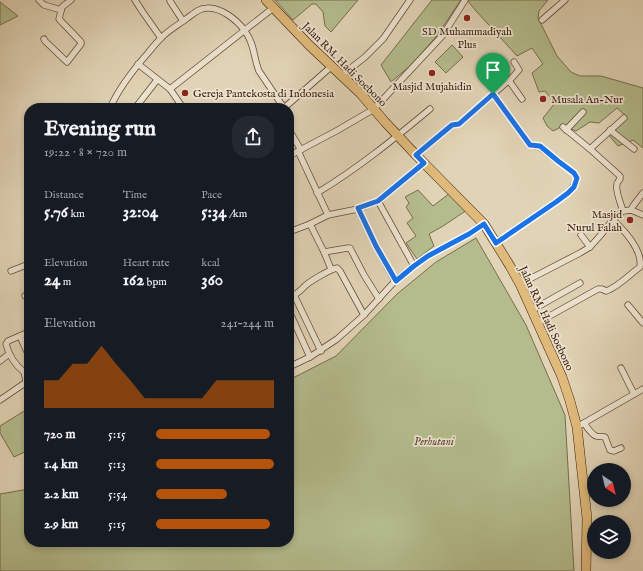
<!DOCTYPE html>
<meta charset="utf-8">
<style>
body{margin:0;font-family:"IM FELL English",serif;background:#242831;color:#f1f3f6;height:100vh;display:flex;flex-direction:column;font-size:15px;white-space:nowrap}
*{box-sizing:border-box;margin:0}
p{font-size:13px;color:#9ea1a6}
.icon{flex:none;width:22px;height:22px;fill:none;stroke:currentColor;stroke-width:2;stroke-linecap:round;stroke-linejoin:round}
.map{position:relative;flex:1;overflow:hidden}
.drawer{position:absolute;left:24px;top:103px;width:270px;height:444px;display:flex;flex-direction:column;background:#171b24;border-radius:16px;box-shadow:0 2px 6px #0003}
.drawer>*{flex:none}
.needle{width:26px;rotate:145deg}
.buttons{position:absolute;left:587px;top:463px;display:grid;gap:8px}
.buttons a{display:grid;place-items:center;width:44px;height:44px;border-radius:50%;background:#171b24;box-shadow:0 2px 6px #0003;font-size:20px}
.pin{position:absolute;display:grid;place-items:center;width:34px;height:34px;color:#fff;margin:-41px -17px;border-radius:50% 50% 50% 0;rotate:-45deg;box-shadow:0 0 4px #0007}
.pin .icon{rotate:45deg}
.round{display:grid;place-items:center;flex:none;width:42px;height:42px;border-radius:16px;background:#242831}
.headline{display:flex;align-items:center;justify-content:space-between;height:68px;padding:0 20px}
h1{font-size:22px;font-weight:800;line-height:30px}
.figures{display:grid;grid-template-columns:repeat(3,1fr);gap:6px;height:68px;padding:4px 20px}
.figures div{display:grid;align-content:center}
.figures b{font-size:17px;font-weight:800}
.figures small{font-size:11px;font-weight:400}
.figures p{font-size:11px}
.chart{height:112px;padding:8px 20px}
.chart p{display:flex;justify-content:space-between}
.chart svg{width:100%;height:72px;margin-top:4px;fill:#b45309;opacity:.7}
ul{padding:0 20px;list-style:none;font-size:13px}
li{display:grid;grid-template-columns:64px 48px 1fr;align-items:center;height:30px}
li i{height:10px;border-radius:5px;background:#b45309}
.map>svg:first-child{display:block}
.green{fill:#b4bc8d;stroke:#786c4c}
.lines{fill:none;stroke-linecap:round;stroke-linejoin:round}
.minor-casing{stroke:#654a36;stroke-width:7}
.primary-casing{stroke:#3c1c0b;stroke-width:10}
.minor{stroke:#ece3d0;stroke-width:5.5}
.primary{stroke:#e0ba7b;stroke-width:9}
.route-casing{stroke:#fff;stroke-width:8}
.route{stroke:#1a73e8;stroke-width:5}
.poi-dot{fill:#8f2418;stroke:#ece3d0;stroke-width:1.5}
.labels{text-anchor:middle;stroke-width:3.5;stroke-linejoin:round;paint-order:stroke}
.poi-label{font-size:11px;fill:#3c1c0b;stroke:#ece3d0}
.street-label{font-size:11px;fill:#3c1c0b;stroke:#ece3d0}
.park-label{font-size:11px;font-style:italic;fill:#5a442c;stroke:#ece3d0}
</style>
<div class="map">
<svg width="643" height="571" viewBox="0 0 643 571">
<rect width="100%" height="100%" fill="#e1d4b6"/>
<filter id="stains"><feTurbulence type="fractalNoise" baseFrequency=".005" numOctaves="4"/><feColorMatrix values="0 0 0 0 .2 0 0 0 0 .09 0 0 0 0 .02 0 0 0 .5 -.17"/></filter>
<radialGradient id="worn" r=".72"><stop offset=".6" stop-color="#630" stop-opacity="0"/><stop offset="1" stop-color="#630" stop-opacity=".3"/></radialGradient>
<!-- green -->
<g class="green">
<polygon points="275,0 358,0 331,32 325,26 323,12 316,4 312,4 293,20"/>
<polygon points="432,0 461,0 436,37 410,66 391,82 381,65"/>
<polygon points="467,0 548,0 539,11 538,18 557,56 571,72 580,76 601,76 643,88 643,148 633,140 618,146 608,134 627,117 617,108 599,123 590,122 576,131 563,126 553,131 547,126 543,118 555,103 545,91 539,92 532,73 543,64 532,48 517,56 477,12"/>
<polygon points="0,2 18,16 0,25"/>
<polygon points="452,45 463,57 446,73 435,62"/>
<polygon points="418,190 433,206 450,193 467,210 443,226 429,234 434,246 417,259 406,243 416,236 407,223 413,218 406,207 409,203 405,197"/>
<polygon points="476,238 526,325 565,415 574,571 0,571 0,494 29,489 29,542 289,542 289,380 336,356 397,294 436,262"/>
<polygon points="29,408 29,450 14,457 0,433 0,426"/>
</g>
<g class="lines">
<!-- minor casing -->
<g class="minor-casing">
<g id="minor">
<polyline points="39,0 44,5 61,10"/>
<polyline points="135,0 142,11 161,38"/>
<polyline points="170,1 183,21"/>
<polyline points="542,20 565,0"/>
<polyline points="44,39 45,41 67,62 81,44 81,42 59,19 62,7 71,0"/>
<polyline points="138,64 170,89 273,8"/>
<polyline points="342,75 365,57 383,39 410,0"/>
<polyline points="509,81 519,70 514,62"/>
<polyline points="170,89 181,105 180,108"/>
<polyline points="493,94 530,145 540,147 558,161 574,173 577,178 576,181 573,187 568,193 556,202 496,243"/>
<polyline points="136,107 157,80"/>
<path d="M110,108C119,88 133,70 148,53C152,48 157,42 162,37C169,30 178,25 186,19C193,14 199,8 207,8C221,7 237,20 245,31C255,45 253,56 259,71L284,108"/>
<polyline points="284,108 332,66"/>
<path d="M563,127L590,149L620,176V179C619,181 617,182 617,184C615,191 621,204 623,211"/>
<polyline points="289,130 301,150"/>
<polyline points="566,130 583,112"/>
<polyline points="610,130 634,149"/>
<polyline points="590,149 624,118"/>
<polyline points="298,151 328,215"/>
<polyline points="416,155 452,125 459,124 464,120 508,81 510,82 522,99"/>
<polyline points="289,156 338,130 374,109 443,35 465,0"/>
<path d="M317,193C357,169 394,139 430,109"/>
<polyline points="378,201 414,266"/>
<polyline points="358,209 376,246 395,281"/>
<polyline points="631,210 633,206 643,193"/>
<polyline points="310,224 324,252 348,248 350,248 364,275 379,299"/>
<polyline points="289,232 310,224 328,215 358,209 378,201 424,163"/>
<polyline points="581,235 590,247"/>
<polyline points="324,252 331,269"/>
<polyline points="11,271 29,264"/>
<polyline points="520,284 580,253 590,247 599,237 613,220 623,211 631,210 643,215"/>
<polyline points="289,289 293,296"/>
<polyline points="25,296 29,295"/>
<polyline points="628,305 643,323"/>
<polyline points="532,310 580,283"/>
<polyline points="289,311 310,357"/>
<path d="M537,323L598,289H602L606,291C617,288 630,274 640,267C643,250 623,229 613,220"/>
<polyline points="20,336 29,356"/>
<path d="M321,351L294,295C298,293 301,290 304,287C308,282 331,269 337,268L340,271L364,315"/>
<polyline points="0,361 9,354"/>
<polyline points="289,367 310,357 337,339 364,315 395,281 414,266 428,256 469,234 484,224"/>
<polyline points="621,368 634,394"/>
<path d="M24,372C14,364 9,356 6,344L8,341L29,332"/>
<polyline points="0,400 25,383 26,380 24,372"/>
<path d="M584,423C587,427 591,434 596,436C599,437 602,436 605,437L610,450L614,451L621,448"/>
<polyline points="577,427 643,389"/>
</g>
</g>
<!-- primary casing -->
<g class="primary-casing">
<polyline id="primary" points="266,0 309,45 360,93 385,122 416,155 484,224 510,266 520,284 562,377 570,401 577,427 587,518 586,571"/>
</g>
<!-- minor -->
<use href="#minor" class="minor"/>
<!-- primary -->
<use href="#primary" class="primary"/>
</g>
<g class="lines">
<!-- route casing -->
<g class="route-casing">
<polygon id="route" points="493,94 530,145 540,146 558,161 574,173 577,178 574,187 568,193 556,202 496,243 484,224 469,234 428,256 414,266 396,281 376,246 358,208 378,201 424,163 416,155 452,125 459,124"/>
</g>
<!-- route -->
<use href="#route" class="route"/>
</g>
<!-- markers -->
<g class="poi-dot">
<circle cx="467" cy="18" r="4"/>
<circle cx="432" cy="73" r="4"/>
<circle cx="185" cy="93" r="4"/>
<circle cx="543" cy="99" r="4"/>
<circle cx="630" cy="220" r="4"/>
</g>
<g class="labels">
<!-- poi labels -->
<g class="poi-label">
<text x="467" y="35">SD Muhammadiyah<tspan x="467" dy="13">Plus</tspan></text>
<text x="432" y="90">Masjid Mujahidin</text>
<text x="193" y="97" text-anchor="start">Gereja Pantekosta di Indonesia</text>
<text x="551" y="103" text-anchor="start">Musala An-Nur</text>
<text x="622" y="218" text-anchor="end">Masjid<tspan x="622" dy="13">Nurul Falah</tspan></text>
</g>
<!-- street labels -->
<g class="street-label">
<text transform="translate(345 64) rotate(45)" y="4">Jalan RM. Hadi Soebono</text>
<text transform="translate(547 318) rotate(65)" y="4">Jalan RM. Hadi Soebono</text>
</g>
<!-- park labels -->
<g class="park-label">
<text x="434" y="445">Perhutani</text>
</g>
</g>
<rect width="100%" height="100%" filter="url(#stains)"/>
<rect width="100%" height="100%" fill="url(#worn)"/>
</svg>
<div class="buttons">
<a><svg class="needle" viewBox="-14 -14 28 28"><path d="M0-13l5 13h-10z" fill="#e53935"/><path d="M0 13l5-13h-10z" fill="#9ea1a6"/></svg></a>
<a><svg class="icon" aria-label="layers" viewBox="0 0 24 24"><path d="M12 4l9 5-9 5-9-5zM3 14l9 5 9-5"/></svg></a>
</div>
<div class="pin" style="left:493px;top:94px;background:#1e9e55"><svg class="icon" aria-label="arrive" viewBox="0 0 24 24"><path d="M6 21V4h12l-3 4 3 4H6"/></svg></div>
<section class="drawer">
<div class="headline"><div><h1>Evening run</h1><p>19:22 · 8 × 720 m</p></div><a class="round"><svg class="icon" aria-label="share" viewBox="0 0 24 24"><path d="M12 15V3M7 8l5-5 5 5M5 13v7h14v-7"/></svg></a></div>
<div class="figures">
<div><p>Distance</p><b>5.76<small> km</small></b></div>
<div><p>Time</p><b>32:04</b></div>
<div><p>Pace</p><b>5:34<small> /km</small></b></div>
</div>
<div class="figures">
<div><p>Elevation</p><b>24<small> m</small></b></div>
<div><p>Heart rate</p><b>162<small> bpm</small></b></div>
<div><p>kcal</p><b>360</b></div>
</div>
<div class="chart"><p><span>Elevation</span>241–244 m</p>
<svg viewBox="0 0 160 44" preserveAspectRatio="none"><path d="M0 44V27L10 27L20 17L30 17L40 6L50 17L60 27L70 38L80 38L90 38L100 38L110 38L120 27L130 27L140 27L150 27L160 27V44z"/></svg>
</div>
<ul>
<li><b>720 m</b>5:15<i style="width:97%"></i></li>
<li><b>1.4 km</b>5:13<i style="width:100%"></i></li>
<li><b>2.2 km</b>5:54<i style="width:60%"></i></li>
<li><b>2.9 km</b>5:15<i style="width:97%"></i></li>
</ul>
</section>
</div>
